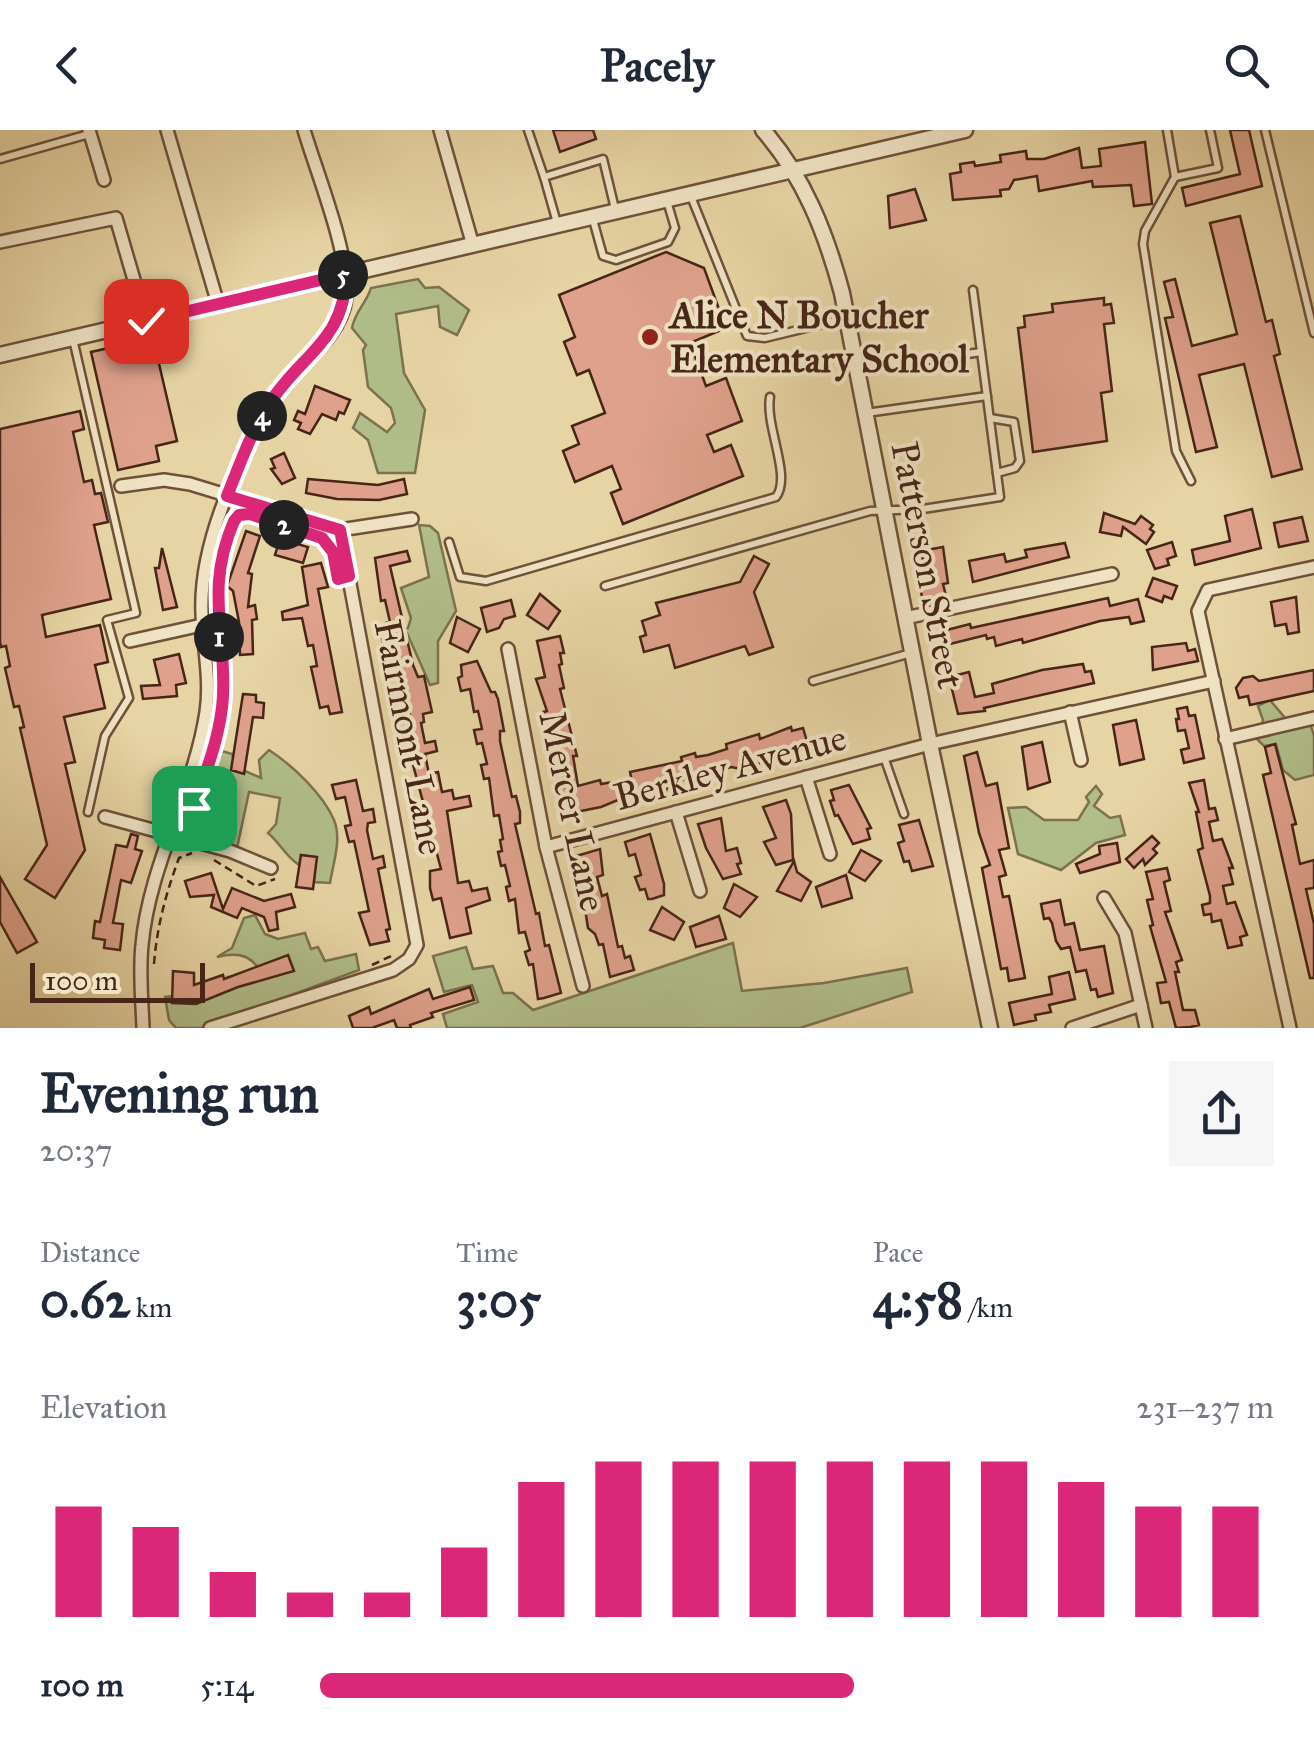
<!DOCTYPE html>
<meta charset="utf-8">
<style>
body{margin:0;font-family:"IM FELL Great Primer",serif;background:#f6f6f7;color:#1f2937;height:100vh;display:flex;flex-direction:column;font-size:38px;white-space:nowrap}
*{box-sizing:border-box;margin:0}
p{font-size:32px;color:#747a83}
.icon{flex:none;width:55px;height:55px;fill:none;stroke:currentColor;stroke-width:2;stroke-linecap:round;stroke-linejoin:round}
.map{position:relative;height:898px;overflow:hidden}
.details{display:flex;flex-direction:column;background:#fff;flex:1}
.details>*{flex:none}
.scale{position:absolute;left:30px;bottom:25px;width:175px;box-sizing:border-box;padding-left:10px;border:5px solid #472517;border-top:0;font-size:28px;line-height:35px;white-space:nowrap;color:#472517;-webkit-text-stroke:8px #efe3c4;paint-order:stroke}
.pin{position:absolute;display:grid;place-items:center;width:85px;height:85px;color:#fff;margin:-42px;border-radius:20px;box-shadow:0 5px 15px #0006}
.km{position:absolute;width:50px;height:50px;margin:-25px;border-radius:50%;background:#222;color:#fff;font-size:28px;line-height:50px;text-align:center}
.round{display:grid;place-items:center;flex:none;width:105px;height:105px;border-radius:0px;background:#f6f6f7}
.summary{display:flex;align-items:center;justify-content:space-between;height:170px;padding:0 40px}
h1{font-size:55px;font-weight:800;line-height:75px}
.metrics{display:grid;grid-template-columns:repeat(3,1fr);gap:15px;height:170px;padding:10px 40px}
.metrics div{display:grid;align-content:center}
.metrics b{font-size:50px;font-weight:800}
.metrics small{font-size:28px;font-weight:400}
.metrics p{font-size:28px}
.chart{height:280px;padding:20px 40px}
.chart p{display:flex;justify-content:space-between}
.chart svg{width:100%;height:180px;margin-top:10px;stroke:#db2777;stroke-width:6}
ul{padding:0 40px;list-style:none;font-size:32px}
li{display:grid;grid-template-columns:160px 120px 1fr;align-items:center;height:75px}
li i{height:25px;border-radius:12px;background:#db2777}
header{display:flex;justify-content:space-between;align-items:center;height:130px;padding:0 40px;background:#fff;font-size:45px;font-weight:800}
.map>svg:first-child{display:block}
.green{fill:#b1be8a;stroke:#7c7250;stroke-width:2.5}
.building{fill:#dfa18c;stroke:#472517;stroke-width:2.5}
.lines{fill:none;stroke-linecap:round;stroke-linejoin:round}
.service-casing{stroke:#6f513a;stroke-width:11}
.minor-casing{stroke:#6f513a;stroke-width:16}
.tertiary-casing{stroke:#6f513a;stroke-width:19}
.path{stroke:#472517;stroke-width:2.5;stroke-dasharray:8 5;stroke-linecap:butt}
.service{stroke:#efe3c4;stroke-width:6}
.minor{stroke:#efe3c4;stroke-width:11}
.tertiary{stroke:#efe3c4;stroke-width:14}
.route-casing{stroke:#fff;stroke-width:20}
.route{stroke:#db2777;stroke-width:12}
.poi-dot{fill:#8f2418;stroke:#efe3c4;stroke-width:4}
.labels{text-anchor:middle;stroke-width:8;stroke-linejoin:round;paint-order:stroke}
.poi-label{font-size:38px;font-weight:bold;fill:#472517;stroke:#efe3c4;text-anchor:start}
.street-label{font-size:38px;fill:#472517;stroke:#efe3c4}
</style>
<header><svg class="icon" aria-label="back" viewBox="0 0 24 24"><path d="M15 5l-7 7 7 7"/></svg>Pacely<svg class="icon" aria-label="search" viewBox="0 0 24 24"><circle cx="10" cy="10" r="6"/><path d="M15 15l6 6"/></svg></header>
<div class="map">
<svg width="1314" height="898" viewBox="0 0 1314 898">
<rect width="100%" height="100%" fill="#e7d4a4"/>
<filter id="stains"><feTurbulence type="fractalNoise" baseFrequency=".002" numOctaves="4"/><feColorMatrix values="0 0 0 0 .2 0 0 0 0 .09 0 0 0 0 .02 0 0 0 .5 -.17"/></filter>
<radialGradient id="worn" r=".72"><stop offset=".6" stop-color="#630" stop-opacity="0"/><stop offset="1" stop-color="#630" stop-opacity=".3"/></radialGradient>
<!-- green -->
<g class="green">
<path d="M418,149L425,158L439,157L469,180L457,205L440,197L438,176L396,184L404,243L425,280L415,343H378L368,310L353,298L360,283L387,302L395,293L391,278L368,257L363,220L366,215L352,198C355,181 366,174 371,158Z"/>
<polygon points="419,395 430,396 438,403 456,481 438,511 438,553 430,555 407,503 399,501 408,498 411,488 401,458 429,447"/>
<polygon points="1270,570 1286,589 1307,583 1314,606 1314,645 1295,650 1283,640 1276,614 1264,616 1258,610 1263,590 1258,576"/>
<path d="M269,620C292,635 323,664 334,690C342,709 333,734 330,753L314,752L316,727L301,725L299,735C285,726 281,714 268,703L276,694L280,668L249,662L237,718L206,705L204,690L196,682L202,651L211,650L222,621L232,624L236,637L261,648L259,630Z"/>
<polygon points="1096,656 1102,664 1094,676 1110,688 1120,686 1125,705 1096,713 1061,740 1018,724 1008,678 1026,677 1044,690 1078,690 1089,672 1086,667"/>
<path d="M255,785L265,804L278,809L305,803L311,819L318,817L325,831L356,824L359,840L202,898H176L169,890L165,867L200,864L207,869L228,847L241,850L264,846C252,826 241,821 217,827L232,818L244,788Z"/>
<polygon points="733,813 742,861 824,853 907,838 912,862 800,898 447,898 443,884 478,872 472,855 444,862 433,826 466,817 473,839 493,836 503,863 513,863 533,880"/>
</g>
<!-- building -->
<g class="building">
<polygon points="553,0 593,0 596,9 560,22"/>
<polygon points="1230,0 1249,0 1262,56 1186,76 1182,58 1240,44"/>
<polygon points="1145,12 1152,74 1134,76 1131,55 1093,57 1092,51 1039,61 1037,46 1014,50 1009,59 1000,60 1001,66 953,70 950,44 961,42 960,34 974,32 975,36 1001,32 1000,25 1026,21 1027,29 1044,29 1079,18 1082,38 1101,36 1099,19"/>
<polygon points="915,59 926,90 890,98 888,66"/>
<polygon points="1240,86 1266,192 1272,190 1280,224 1274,226 1302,339 1272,347 1244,234 1199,245 1217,317 1196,322 1165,188 1173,187 1164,152 1175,149 1192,216 1237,204 1210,93"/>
<polygon points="666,122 704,138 726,198 690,213 706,256 726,248 742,291 707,305 714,322 731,315 743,346 623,394 611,363 621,359 612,336 575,352 563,321 579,314 572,296 605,283 589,240 577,245 564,212 575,207 559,165"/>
<polygon points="1104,168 1104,175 1111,174 1114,193 1104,194 1112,261 1101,263 1107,311 1033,322 1018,198 1025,197 1024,186 1053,182 1052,174"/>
<polygon points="153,208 177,311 156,316 159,331 118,340 91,222"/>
<polygon points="315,256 350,270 344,284 339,282 336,290 322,284 310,304 298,299 301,293 294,290 298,281 305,284"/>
<polygon points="80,281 84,299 73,302 84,352 92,350 95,364 101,363 108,392 94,395 111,469 42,485 46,507 100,495 108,532 95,535 105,578 64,587 75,632 65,634 85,720 55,768 25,749 47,715 20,598 24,597 19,576 14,577 5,538 10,536 6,516 1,517 0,512 0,299"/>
<polygon points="284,323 295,348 282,354 271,339 275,338 271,329"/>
<polygon points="308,349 378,355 404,349 407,364 379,370 337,369 306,363"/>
<polygon points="1252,379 1261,418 1195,435 1192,420 1230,411 1225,386"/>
<polygon points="1104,383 1135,394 1141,386 1153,395 1150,399 1154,402 1146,414 1123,397 1121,406 1100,402"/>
<polygon points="1302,387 1308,411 1279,417 1274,393"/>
<polygon points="246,401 260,406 248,443 252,444 248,477 255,475 257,489 252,490 253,524 240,525 239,492 233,461 227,456"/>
<polygon points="280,409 308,417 303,433 275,425"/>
<polygon points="1172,412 1176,426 1167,429 1169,435 1155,439 1147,420"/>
<polygon points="1065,413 1069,427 973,452 969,431 1004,424 1006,432 1027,427 1025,420"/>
<polygon points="943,417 948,453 943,454 946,466 923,471 918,449 927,448 921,421"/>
<polygon points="162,418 177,477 163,480 155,438 159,438"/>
<polygon points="407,421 410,431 390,436 413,535 418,547 424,546 432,582 423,584 424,592 421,593 425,613 435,611 437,621 425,624 429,644 438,642 442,662 452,660 454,669 469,666 471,676 447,681 458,753 469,751 472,761 487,758 490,770 466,778 471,803 450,808 441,768 433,770 430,758 430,741 441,739 412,631 415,630 409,600 413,599 409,580 404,581 401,569 406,568 396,518 385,521 382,509 389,507 386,493 390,492 385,470 381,471 375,428"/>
<polygon points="754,426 769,434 754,462 773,517 749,525 745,516 675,538 669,515 644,522 640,507 646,505 642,491 660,485 656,473 740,452"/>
<polygon points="321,433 328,457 318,459 342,582 330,584 328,576 320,578 311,537 317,536 313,515 308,516 302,488 283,490 282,482 308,475 302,437"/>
<polygon points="1153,448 1177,456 1172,469 1164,466 1162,472 1146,466"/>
<polygon points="540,464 560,481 548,499 527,485"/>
<polygon points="1296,467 1299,502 1288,504 1286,494 1275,496 1271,472"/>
<polygon points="1108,468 1110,476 1138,469 1144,491 1131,494 1129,487 1100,491 1023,513 1022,509 996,516 994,507 987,509 986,505 942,516 939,502 970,494 971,498"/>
<polygon points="511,470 515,486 504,489 499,498 487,502 481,478"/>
<polygon points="457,487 480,499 468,522 450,513"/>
<polygon points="560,506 564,523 560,523 562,534 559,535 564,558 560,559 577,626 573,626 578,656 600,650 601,654 613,652 631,647 630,642 682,631 681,627 695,623 696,627 708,625 727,619 726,614 759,604 760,609 791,597 792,601 803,598 808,615 784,625 783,621 764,626 759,634 741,639 731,637 688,652 687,649 670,653 665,662 625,667 601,677 566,684 557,659 566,657 562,640 558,641 555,629 552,630 549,616 553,615 543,582 547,581 536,549 545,547 537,511"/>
<polygon points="1186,513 1188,521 1195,519 1198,531 1153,540 1152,517"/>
<polygon points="179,524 186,553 176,555 177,566 143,569 141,556 160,555 154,530"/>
<polygon points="477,531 491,562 495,562 498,569 504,601 500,601 500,611 512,667 516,666 520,682 520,693 515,694 536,784 539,783 545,816 549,815 561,863 544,868 538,869 533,834 529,835 525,822 530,820 525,802 519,803 515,769 509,771 506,757 510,756 505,735 501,736 498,722 502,721 500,710 503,709 499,685 494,686 489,648 484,649 481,635 487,634 482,613 477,614 474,600 482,599 478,581 474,582 470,559 461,561 458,548 462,546 461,535"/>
<polygon points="1083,534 1085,542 1091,541 1094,553 984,578 985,581 958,584 949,547 969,542 975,567 994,563 992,554 1042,540"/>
<polygon points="1314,540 1314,561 1250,575 1248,566 1239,568 1236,558 1243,548 1253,546 1259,551"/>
<polygon points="243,564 256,565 256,572 264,573 263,588 253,587 244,644 231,640"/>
<polygon points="1187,577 1189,586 1195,585 1204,628 1184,633 1181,620 1189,618 1185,600 1178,601 1176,589 1179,589 1177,579"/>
<polygon points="1136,590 1144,629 1120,635 1113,595"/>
<polygon points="1042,612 1050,652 1028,659 1022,617"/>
<polygon points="1275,614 1296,694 1292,695 1300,734 1314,730 1314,758 1306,759 1314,794 1314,848 1310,848 1263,645 1271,643 1265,617"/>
<polygon points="977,622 986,656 997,653 1009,718 999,720 1006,745 999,747 1003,767 1009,766 1025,848 1009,851 1007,838 1001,839 982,738 990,735 979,703 964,626"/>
<polygon points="356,650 363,681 373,679 375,692 368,693 367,700 373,729 383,726 385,737 378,739 390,799 386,800 389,811 370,815 359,783 369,781 354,711 349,712 345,696 351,695 345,667 336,669 332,655"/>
<polygon points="1204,650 1209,679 1215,678 1218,690 1209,692 1213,711 1222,709 1233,738 1229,738 1233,754 1223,756 1227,774 1235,772 1247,805 1240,807 1242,815 1228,818 1221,790 1212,792 1211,784 1204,785 1202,775 1210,773 1210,766 1198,720 1203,718 1196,682 1199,682 1189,653"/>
<polygon points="849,655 871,698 867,699 870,709 853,714 838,685 835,686 830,671 834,670 831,660"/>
<polygon points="786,670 791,684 793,730 776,735 764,712 776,708 763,677"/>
<polygon points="721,688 726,721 737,718 741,733 737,734 741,744 723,749 706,718 698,694"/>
<polygon points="919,690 933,736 912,741 909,731 904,732 898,713 904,711 899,695"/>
<polygon points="131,704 138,706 135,719 142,721 131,753 121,750 113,793 123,794 120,820 104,818 105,810 93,808 95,791 100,792 116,715 127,717"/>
<polygon points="650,704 664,754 664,765 652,769 648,769 645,759 640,760 635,747 641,745 635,724 629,726 625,712"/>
<polygon points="1152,706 1159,713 1153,719 1157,723 1145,735 1143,729 1134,738 1126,729"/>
<polygon points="1117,713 1120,732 1080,743 1076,734 1100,724 1099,716"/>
<polygon points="600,719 603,745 597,747 602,766 607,764 618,817 622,816 625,828 630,826 634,840 610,847 603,814 599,815 595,804 588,798 582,759 588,757 576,726"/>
<polygon points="861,720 881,731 865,751 849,742"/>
<polygon points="301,725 317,727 313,759 296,757"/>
<polygon points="794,731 797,742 811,752 801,771 777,761"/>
<polygon points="1167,738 1170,750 1164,752 1171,781 1165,782 1182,830 1176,832 1179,842 1175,842 1183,880 1195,880 1199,895 1190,897 1176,898 1169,872 1161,873 1157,853 1166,852 1150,796 1153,795 1147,770 1153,769 1146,742"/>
<polygon points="211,743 223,779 232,758 264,771 291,764 295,777 276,782 278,799 269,801 264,787 242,778 237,788 211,777 214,765 190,767 185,751"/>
<polygon points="846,745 852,768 822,777 816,757"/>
<polygon points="0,747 37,812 17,823 0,792"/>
<polygon points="734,754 757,767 740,787 724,778"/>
<polygon points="1060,770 1065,795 1074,793 1080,820 1104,816 1113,863 1098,867 1096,859 1091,860 1086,840 1076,842 1070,817 1061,819 1056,811 1052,793 1049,788 1044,789 1041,774"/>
<polygon points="662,777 684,792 674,810 650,800"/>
<polygon points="719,786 726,809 696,817 690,797"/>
<polygon points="288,825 294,841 238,857 196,874 172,873 173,841 194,843 194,855 223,845 224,849"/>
<polygon points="1069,842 1075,869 1049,875 1051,882 1035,885 1036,890 1014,895 1009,873 1052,864 1049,847"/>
<polygon points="470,857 474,870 431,883 433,887 410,895 411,898 397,898 394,890 372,898 353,898 349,886 369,877 371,884 429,859 433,869"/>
</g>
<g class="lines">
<!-- service casing -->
<g class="service-casing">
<g id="service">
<polyline points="528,0 544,47"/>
<polyline points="1167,0 1175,47 1218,38 1210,0"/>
<polyline points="1265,0 1314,203"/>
<polyline points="0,29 89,4"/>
<polyline points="1175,47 1145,101 1143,114 1176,321 1191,351"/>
<polyline points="690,64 747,206 765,208 847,188"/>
<polyline points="592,86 603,126 616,130 668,112 675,98 667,71"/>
<polyline points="557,93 544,47 603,29 615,79"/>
<polyline points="73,209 136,483 107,490 129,568 105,606 88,682"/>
<polyline points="859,240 981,222"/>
<polyline points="866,283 987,266"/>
<polyline points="990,288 1014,292 1020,331 1015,338 997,343"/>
<path d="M449,412L460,447L486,451L776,367C792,346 765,297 770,267"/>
<polyline points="605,456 870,381 923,379 1000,367 973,160"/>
<polyline points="813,551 911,523"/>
<polyline points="884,627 904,684"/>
</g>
</g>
<!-- minor casing -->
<g class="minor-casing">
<g id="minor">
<polyline points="89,0 104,50"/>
<polyline points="167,0 218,174"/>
<polyline points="440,0 472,112"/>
<polyline points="0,112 116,88 146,191"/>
<polyline points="121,356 164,350 190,354 340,400 412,389"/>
<polyline points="905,488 1112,444"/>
<polyline points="130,511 202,495"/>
<polyline points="508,519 546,717 583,856"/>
<polyline points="1070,582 1081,630"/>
<polyline points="1225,609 1314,588"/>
<polyline points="806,647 830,724"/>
<polyline points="676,682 700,761"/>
<polyline points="105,687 230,721 271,738"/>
<polyline points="546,717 930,614 1214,551"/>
<polyline points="1104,768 1125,803 1146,898"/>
<path d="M143,898C142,870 139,842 142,815C149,735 194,661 206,582C211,548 203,517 202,484C200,441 213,398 229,359C242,329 253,297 271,270C293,239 342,209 346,168C350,124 317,44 304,0"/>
<polyline points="210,898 393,840 409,829 417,815 340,400"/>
<polyline points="1072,898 1141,875"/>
<polyline points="1290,898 1198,481 1208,460 1314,437"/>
</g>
</g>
<!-- tertiary casing -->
<g class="tertiary-casing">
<g id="tertiary">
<path d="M763,0C804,47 826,103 842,163L930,614L990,898"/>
<polyline points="0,225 965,0"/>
</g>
</g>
<!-- path -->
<g class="path">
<polyline points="314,405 331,418"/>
<path d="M212,700L195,695L192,684C204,645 221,606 223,565C226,496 204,462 234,391L245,384"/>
<polyline points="214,730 256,756 275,749"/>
<path d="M154,834C157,796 166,763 179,728L192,723"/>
<polyline points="372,835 391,826"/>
</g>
<!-- service -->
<use href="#service" class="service"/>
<!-- minor -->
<use href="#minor" class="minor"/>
<!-- tertiary -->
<use href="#tertiary" class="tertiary"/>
</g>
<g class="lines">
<!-- route casing -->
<g class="route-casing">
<path id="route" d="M146,191L346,144C345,211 302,223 269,274C251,302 240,334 227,366L340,400L349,446L338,449L333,422L322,408L250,384L239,385L234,391C205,459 226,498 223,566C221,604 206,641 194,678"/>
</g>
<!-- route -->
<use href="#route" class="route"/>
</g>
<!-- markers -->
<circle class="poi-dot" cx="650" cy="207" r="10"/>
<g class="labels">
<!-- poi labels -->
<g class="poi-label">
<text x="670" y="198">Alice N Boucher<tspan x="670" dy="44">Elementary School</tspan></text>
</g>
<!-- street labels -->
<g class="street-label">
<text transform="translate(928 435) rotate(79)" y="13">Patterson Street</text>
<text transform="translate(410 607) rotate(79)" y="13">Fairmont Lane</text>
<text transform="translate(730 637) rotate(-15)" y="13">Berkley Avenue</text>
<text transform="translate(573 681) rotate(78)" y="13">Mercer Lane</text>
</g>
</g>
<rect width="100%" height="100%" filter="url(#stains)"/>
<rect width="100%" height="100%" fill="url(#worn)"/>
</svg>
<div class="scale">100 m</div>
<div class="pin" style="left:194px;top:678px;background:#1e9e55"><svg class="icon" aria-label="arrive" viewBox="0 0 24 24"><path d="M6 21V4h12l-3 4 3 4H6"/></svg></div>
<div class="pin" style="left:146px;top:191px;background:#d93025"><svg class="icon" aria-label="check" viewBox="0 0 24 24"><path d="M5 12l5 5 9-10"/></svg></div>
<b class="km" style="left:219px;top:507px">1</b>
<b class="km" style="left:284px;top:395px">2</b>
<b class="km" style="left:262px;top:286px">4</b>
<b class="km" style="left:343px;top:145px">5</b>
</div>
<section class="details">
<div class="summary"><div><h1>Evening run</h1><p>20:37</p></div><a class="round"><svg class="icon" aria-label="share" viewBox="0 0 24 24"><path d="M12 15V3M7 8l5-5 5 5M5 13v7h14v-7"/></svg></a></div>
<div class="metrics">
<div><p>Distance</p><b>0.62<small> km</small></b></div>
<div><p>Time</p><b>3:05</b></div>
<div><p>Pace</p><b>4:58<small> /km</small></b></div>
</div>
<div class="chart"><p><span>Elevation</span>231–237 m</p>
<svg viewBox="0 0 160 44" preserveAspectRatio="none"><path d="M5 44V17M15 44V22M25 44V33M35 44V38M45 44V38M55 44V27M65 44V11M75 44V6M85 44V6M95 44V6M105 44V6M115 44V6M125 44V6M135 44V11M145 44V17M155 44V17"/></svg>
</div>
<ul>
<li><b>100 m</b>5:14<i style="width:56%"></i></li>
</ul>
</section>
